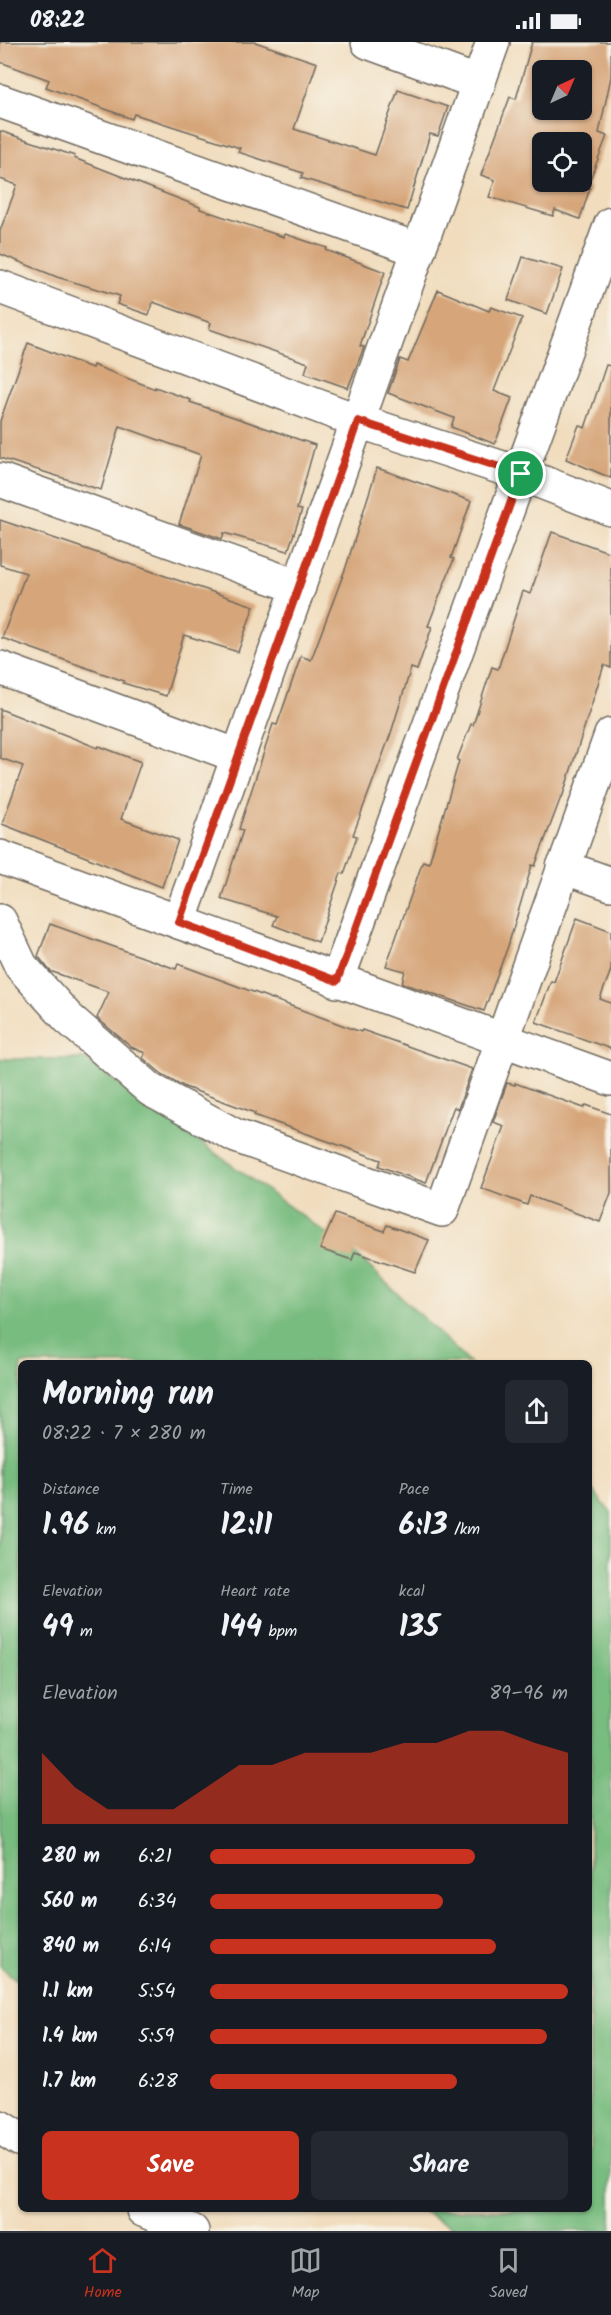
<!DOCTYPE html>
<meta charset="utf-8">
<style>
body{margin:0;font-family:Kalam,sans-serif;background:#242831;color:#f1f3f6;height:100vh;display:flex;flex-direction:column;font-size:22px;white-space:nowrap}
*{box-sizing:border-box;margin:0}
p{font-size:20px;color:#9ea1a6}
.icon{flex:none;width:33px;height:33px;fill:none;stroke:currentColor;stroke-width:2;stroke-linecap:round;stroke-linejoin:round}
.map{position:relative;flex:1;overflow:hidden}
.side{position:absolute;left:18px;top:1318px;width:574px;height:852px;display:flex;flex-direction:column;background:#171b24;border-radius:9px;box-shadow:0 2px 4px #0004}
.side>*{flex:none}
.needle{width:39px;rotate:44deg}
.buttons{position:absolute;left:532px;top:18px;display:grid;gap:12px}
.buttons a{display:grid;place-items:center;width:60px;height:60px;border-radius:9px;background:#171b24;box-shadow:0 2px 4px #0004;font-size:30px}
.pin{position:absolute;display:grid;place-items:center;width:51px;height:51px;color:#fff;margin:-26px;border:3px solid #fff;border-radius:50%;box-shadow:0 2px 6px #0007}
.round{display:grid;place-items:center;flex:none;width:63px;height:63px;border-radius:9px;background:#242831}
.headline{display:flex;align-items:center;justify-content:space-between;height:102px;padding:0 24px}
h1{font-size:33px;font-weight:600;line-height:45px}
.metrics{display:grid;grid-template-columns:repeat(3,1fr);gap:9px;height:102px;padding:6px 24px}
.metrics div{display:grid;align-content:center}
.metrics b{font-size:30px;font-weight:600}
.metrics small{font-size:16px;font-weight:400}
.metrics p{font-size:16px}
.chart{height:168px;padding:12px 24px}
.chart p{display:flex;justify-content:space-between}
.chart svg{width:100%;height:108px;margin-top:6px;fill:#c8321e;opacity:.7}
.primary-button{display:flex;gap:12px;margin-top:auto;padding:12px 24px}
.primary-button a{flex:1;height:69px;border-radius:9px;background:#c8321e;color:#fff;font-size:24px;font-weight:600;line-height:69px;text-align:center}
.primary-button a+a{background:#242831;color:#f1f3f6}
ul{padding:0 24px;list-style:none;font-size:20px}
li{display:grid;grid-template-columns:96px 72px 1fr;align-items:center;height:45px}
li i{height:15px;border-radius:8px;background:#c8321e}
.status{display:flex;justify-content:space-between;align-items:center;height:42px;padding:0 30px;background:#171b24;direction:ltr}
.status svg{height:16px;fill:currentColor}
.dock{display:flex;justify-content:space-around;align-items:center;height:84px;border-top:2px solid #363941;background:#171b24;font-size:16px;color:#9ea1a6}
.dock a{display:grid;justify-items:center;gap:3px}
.dock .on{color:#c8321e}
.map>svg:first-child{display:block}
.forest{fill:#78bc7f;stroke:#527455;stroke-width:1.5}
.building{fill:#d6a579;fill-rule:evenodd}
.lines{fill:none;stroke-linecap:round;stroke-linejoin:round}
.minor-casing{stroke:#70695e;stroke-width:36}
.minor{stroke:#fff;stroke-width:33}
.route-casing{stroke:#fff;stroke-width:12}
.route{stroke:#c8321e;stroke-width:8}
</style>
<div class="status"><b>08:22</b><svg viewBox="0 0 49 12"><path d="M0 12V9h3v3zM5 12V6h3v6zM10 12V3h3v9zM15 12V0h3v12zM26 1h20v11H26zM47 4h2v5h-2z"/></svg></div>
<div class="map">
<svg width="611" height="2189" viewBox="0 0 611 2189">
<rect width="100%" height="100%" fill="#f7f3e8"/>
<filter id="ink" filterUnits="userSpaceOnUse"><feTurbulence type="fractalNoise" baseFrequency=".0167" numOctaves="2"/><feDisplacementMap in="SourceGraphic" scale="12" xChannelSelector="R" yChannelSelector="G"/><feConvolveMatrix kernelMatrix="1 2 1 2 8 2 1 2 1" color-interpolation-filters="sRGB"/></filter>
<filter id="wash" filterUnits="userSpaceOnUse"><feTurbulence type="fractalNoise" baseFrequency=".008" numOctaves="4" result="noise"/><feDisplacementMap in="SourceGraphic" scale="24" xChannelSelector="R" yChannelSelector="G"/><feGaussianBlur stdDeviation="1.35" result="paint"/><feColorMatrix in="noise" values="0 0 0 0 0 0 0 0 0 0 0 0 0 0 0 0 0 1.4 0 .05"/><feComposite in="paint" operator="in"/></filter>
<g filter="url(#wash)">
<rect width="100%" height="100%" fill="#f1ddbe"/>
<!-- forest -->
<g class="forest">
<polygon points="0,1017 85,1017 359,1215 470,1321 21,1322 21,1941 0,1925"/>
<polygon points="590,1445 611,1471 611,2189 459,2189 421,2168 590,2168"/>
</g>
<g id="blocks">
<!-- building -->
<g class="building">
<polygon points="0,0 255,0 317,21 294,87 375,113 398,48 448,65 438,94 430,92 407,168 301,136 303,131 238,110 240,106 134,72 132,77 46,45 49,38 0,20"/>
<path d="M532,0H611V35L599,91L607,94L587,145L590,146L580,177L555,168L553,174L489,155L495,138L481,133L510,55L516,57ZM543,28H582V68H543ZM543,100H582V140H543Z"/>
<polygon points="0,89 75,114 74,116 200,165 200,167 284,195 285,192 327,206 326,208 385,230 360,304 364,305 348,346 305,331 308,321 209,287 211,281 153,260 149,273 117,262 120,254 57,235 0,212 0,189 17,143 0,137"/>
<polygon points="523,215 563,227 547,272 508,258"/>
<polygon points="438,248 489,269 491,265 522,276 494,349 512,356 495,402 451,385 454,376 388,351 400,317 408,320"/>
<polygon points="28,301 92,326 93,323 155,347 155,345 191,358 190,360 315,403 297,467 302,468 288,509 224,491 222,497 179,482 201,413 120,384 101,448 0,416 0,379"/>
<polygon points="606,323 611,324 611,436 566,417 579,383 585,386"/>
<polygon points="377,426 471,459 451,516 454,517 428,584 432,585 417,628 411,626 391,691 353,793 357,794 344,832 341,831 318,900 273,883 277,874 221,857 243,788 239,787 273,682 277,683 301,614 311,618 346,525"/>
<polygon points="0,478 254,564 238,610 184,593 166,654 123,641 124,639 2,596 26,531 0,523"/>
<polygon points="552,490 611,511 611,626 604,623 562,756 561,755 535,824 532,823 508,904 484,969 402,941 405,929 386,924 423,819 429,821 459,719 457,718 471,682 473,683 492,625 498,627 523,549 530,552"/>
<polygon points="0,667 98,706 99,704 141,720 121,777 178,798 162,845 2,782 23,724 0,716"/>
<polygon points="577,876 611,889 611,928 600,957 611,961 611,1007 536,980 551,939 554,940"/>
<polygon points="50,882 176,927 178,922 361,990 362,988 472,1027 458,1067 454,1065 453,1067 426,1141 379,1124 381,1118 254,1073 255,1071 185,1045 162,1032 143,1016 145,1011 131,1005 97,976 109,950 50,929 38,914"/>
<polygon points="507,1041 515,1043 515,1041 584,1066 586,1063 611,1072 611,1151 600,1180 530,1154 527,1163 481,1146 504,1084 493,1080"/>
<polygon points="335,1172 384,1189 387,1183 429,1198 415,1230 355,1210 352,1218 320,1207"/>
</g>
</g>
</g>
<g filter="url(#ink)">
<use href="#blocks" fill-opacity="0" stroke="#70695e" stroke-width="1.5"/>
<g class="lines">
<!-- minor casing -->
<g class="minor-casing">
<g id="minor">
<polyline points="368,0 479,41"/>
<polyline points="0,59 419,208"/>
<polyline points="0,245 358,379 521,432 611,467"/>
<polyline points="0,438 299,545"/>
<polyline points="0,626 238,714"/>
<polyline points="0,815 611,1037"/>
<polyline points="563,825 611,842"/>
<polyline points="0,879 21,924 68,976 151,1048 236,1094 442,1168 611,693"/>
<polyline points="179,880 493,0"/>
<polyline points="337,939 611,182"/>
<polyline points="0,2085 21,2098"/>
<polyline points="143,2168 192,2189"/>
</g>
</g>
<!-- minor -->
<use href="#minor" class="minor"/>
</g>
</g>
<g class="lines" filter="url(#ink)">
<!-- route casing -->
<g class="route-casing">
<polygon id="route" points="358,379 521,432 337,939 179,880"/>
</g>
<!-- route -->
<use href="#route" class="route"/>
</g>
</svg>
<div class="buttons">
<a><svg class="needle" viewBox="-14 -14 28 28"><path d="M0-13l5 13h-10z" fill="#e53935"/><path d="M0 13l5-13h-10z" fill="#9ea1a6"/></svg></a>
<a><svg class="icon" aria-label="locate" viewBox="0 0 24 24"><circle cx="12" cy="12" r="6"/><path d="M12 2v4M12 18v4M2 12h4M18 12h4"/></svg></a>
</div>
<div class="pin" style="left:521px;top:432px;background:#1e9e55"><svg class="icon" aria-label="arrive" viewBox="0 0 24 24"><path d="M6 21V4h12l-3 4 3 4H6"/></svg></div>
<section class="side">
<div class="headline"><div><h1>Morning run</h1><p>08:22 · 7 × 280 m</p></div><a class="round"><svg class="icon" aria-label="share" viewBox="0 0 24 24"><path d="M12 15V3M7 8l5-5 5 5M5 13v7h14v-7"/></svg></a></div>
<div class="metrics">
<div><p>Distance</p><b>1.96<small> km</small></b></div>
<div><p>Time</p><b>12:11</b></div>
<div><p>Pace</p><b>6:13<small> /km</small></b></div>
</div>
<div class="metrics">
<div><p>Elevation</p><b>49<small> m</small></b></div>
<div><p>Heart rate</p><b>144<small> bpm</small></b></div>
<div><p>kcal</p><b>135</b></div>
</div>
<div class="chart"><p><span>Elevation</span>89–96 m</p>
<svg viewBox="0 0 160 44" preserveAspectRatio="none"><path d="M0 44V15L10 29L20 38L30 38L40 38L50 29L60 20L70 20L80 15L90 15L100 15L110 11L120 11L130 6L140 6L150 11L160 15V44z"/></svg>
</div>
<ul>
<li><b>280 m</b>6:21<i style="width:74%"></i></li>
<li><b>560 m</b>6:34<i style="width:65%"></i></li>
<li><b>840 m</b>6:14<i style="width:80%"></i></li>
<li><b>1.1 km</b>5:54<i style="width:100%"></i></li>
<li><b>1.4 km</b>5:59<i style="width:94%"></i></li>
<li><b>1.7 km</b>6:28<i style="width:69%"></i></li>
</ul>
<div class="primary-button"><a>Save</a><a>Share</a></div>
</section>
</div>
<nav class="dock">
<a class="on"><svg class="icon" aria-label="home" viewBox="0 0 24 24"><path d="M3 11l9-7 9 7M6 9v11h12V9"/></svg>Home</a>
<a><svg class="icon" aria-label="map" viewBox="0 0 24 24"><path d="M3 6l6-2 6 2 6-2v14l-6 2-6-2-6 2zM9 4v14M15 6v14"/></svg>Map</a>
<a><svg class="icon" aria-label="saved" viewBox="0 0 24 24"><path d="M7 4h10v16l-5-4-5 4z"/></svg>Saved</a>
</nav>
